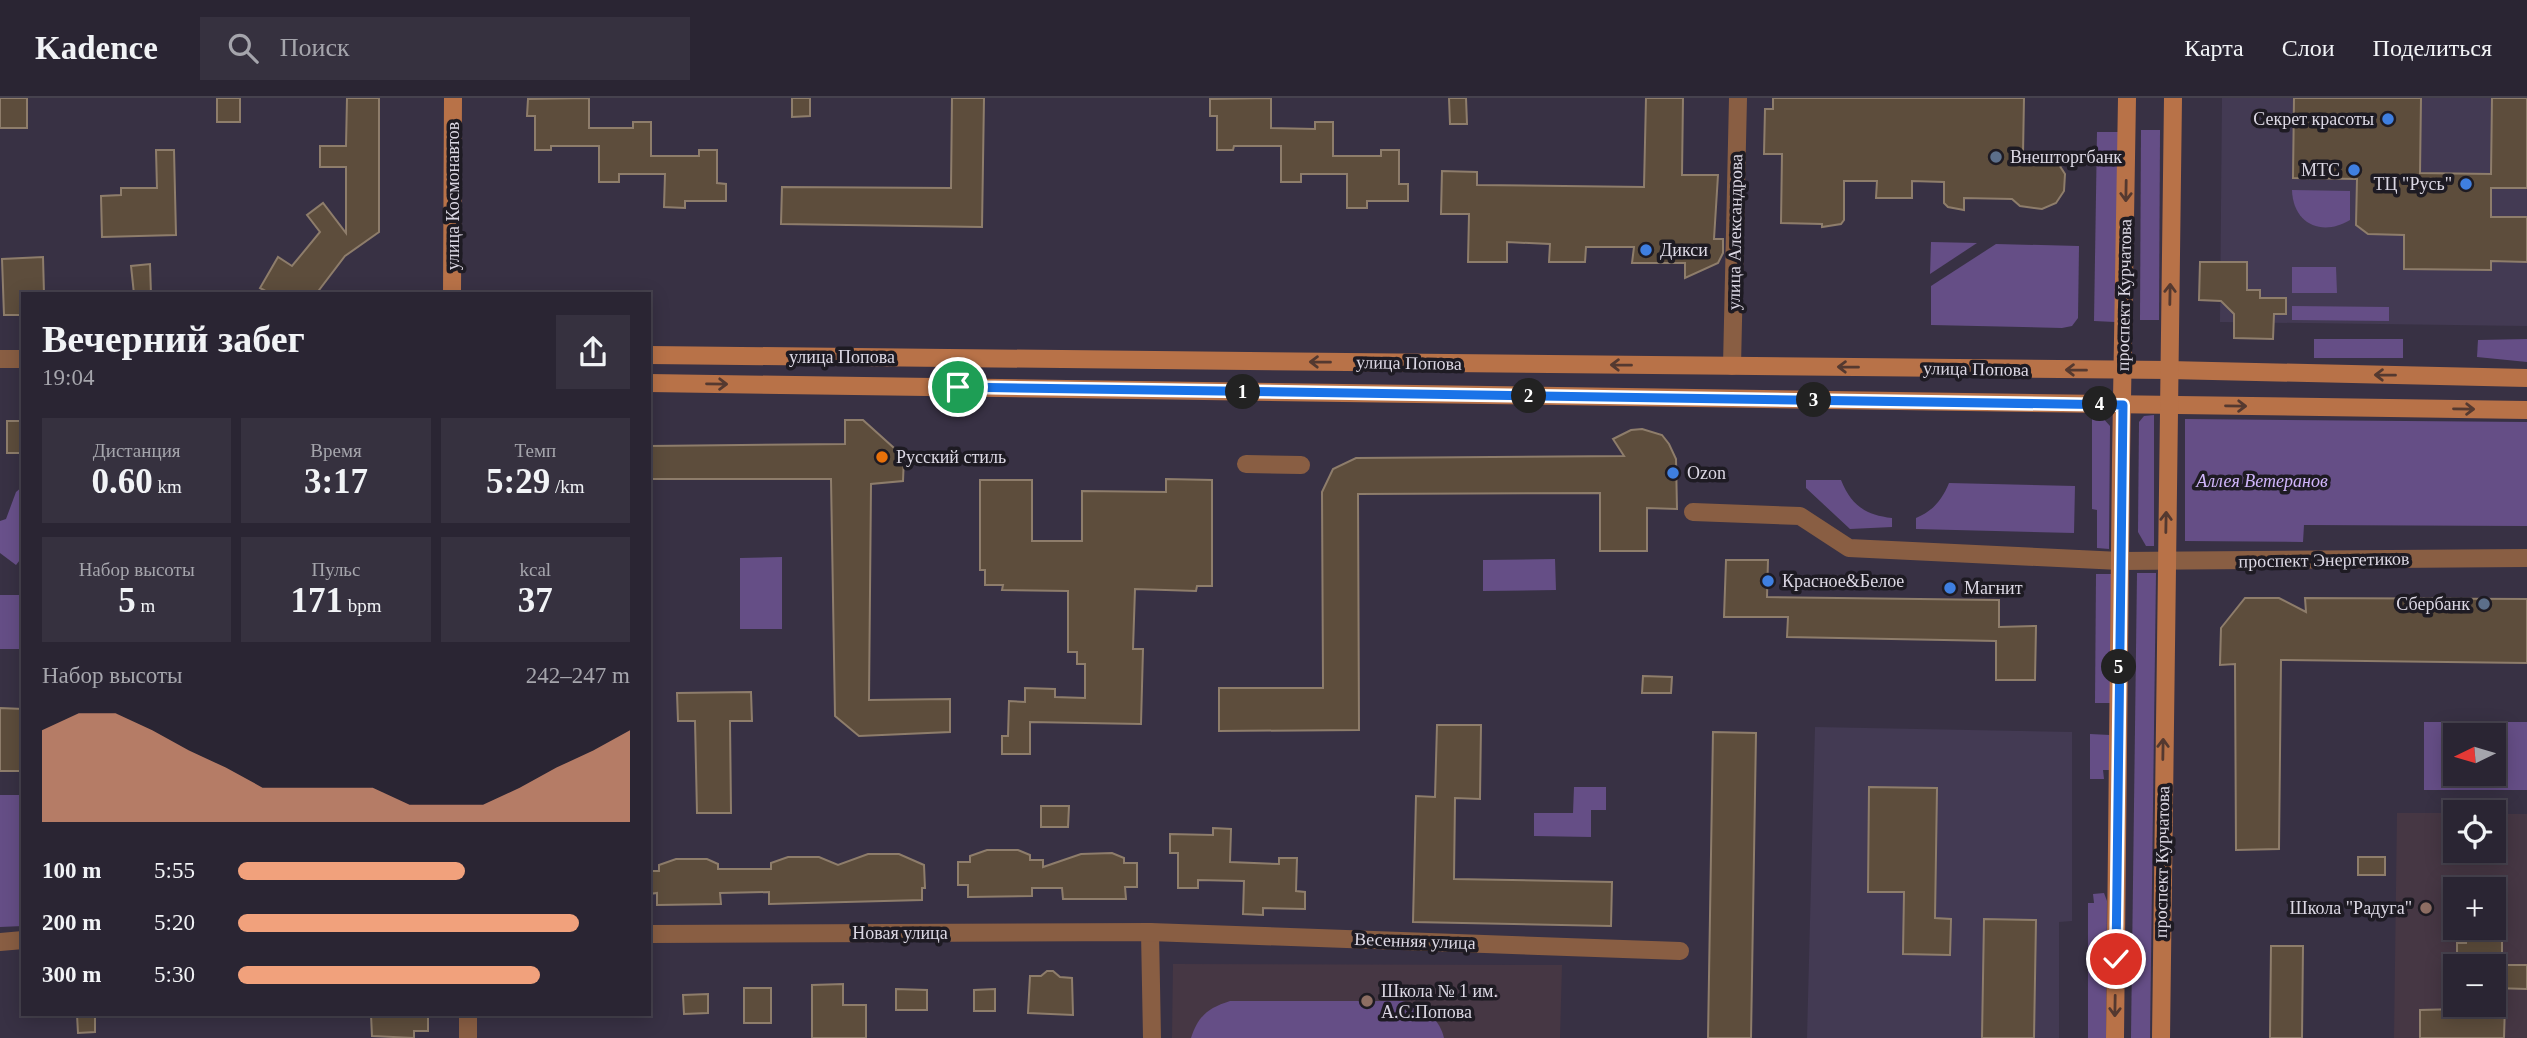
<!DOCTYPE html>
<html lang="ru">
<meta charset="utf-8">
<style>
body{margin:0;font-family:Georgia,serif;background:#36313f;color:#f1f3f6;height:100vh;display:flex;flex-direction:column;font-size:26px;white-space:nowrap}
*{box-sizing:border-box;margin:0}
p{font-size:23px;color:#a5a5ac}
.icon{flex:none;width:38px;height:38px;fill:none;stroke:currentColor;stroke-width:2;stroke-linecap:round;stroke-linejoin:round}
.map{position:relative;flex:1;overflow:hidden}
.drawer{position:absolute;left:21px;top:194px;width:630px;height:724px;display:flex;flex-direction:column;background:#2a2533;border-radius:0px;box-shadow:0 4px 18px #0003,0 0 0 2px #46424e}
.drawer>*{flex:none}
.needle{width:46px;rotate:265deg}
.tools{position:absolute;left:2443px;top:625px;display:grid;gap:14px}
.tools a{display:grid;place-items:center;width:63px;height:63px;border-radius:0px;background:#2a2533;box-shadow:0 4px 18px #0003,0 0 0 2px #46424e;font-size:35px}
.pin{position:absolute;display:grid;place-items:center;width:60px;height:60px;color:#fff;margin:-30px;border:4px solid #fff;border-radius:50%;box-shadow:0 2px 7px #0007}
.km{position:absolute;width:35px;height:35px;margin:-18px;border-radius:50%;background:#222;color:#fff;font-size:19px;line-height:35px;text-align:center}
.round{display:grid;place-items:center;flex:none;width:74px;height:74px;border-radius:0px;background:#36313f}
.head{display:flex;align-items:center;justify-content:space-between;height:119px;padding:0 21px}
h1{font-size:38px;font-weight:800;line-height:52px}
.figures{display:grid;grid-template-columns:repeat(3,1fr);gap:10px;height:119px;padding:7px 21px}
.figures div{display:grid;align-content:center;border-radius:0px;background:#36313f;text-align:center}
.figures b{font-size:35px;font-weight:800}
.figures small{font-size:19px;font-weight:400}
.figures p{font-size:19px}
.chart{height:196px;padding:14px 21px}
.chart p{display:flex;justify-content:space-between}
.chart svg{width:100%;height:126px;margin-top:7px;fill:#f1a17c;opacity:.7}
ul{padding:0 21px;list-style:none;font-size:23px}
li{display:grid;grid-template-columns:112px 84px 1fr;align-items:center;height:52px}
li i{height:18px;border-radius:9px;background:#f1a17c}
header{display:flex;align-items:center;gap:42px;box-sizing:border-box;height:98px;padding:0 35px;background:#2a2533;border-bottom:2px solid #46424e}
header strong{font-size:33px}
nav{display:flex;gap:38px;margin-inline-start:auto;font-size:24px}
.search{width:490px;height:63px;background:#36313f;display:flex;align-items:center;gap:18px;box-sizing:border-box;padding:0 24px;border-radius:0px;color:#a5a5ac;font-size:26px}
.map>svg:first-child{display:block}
.built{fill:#433a53}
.education{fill:#463744;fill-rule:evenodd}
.green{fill:#654e86;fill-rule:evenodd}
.forest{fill:#69518b}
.building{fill:#5d4d3c;stroke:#8e7d6b;stroke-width:2}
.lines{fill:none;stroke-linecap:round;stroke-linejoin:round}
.street{stroke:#895e43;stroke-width:18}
.secondary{stroke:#b87248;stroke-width:18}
.oneway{stroke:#543930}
.route-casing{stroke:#fff;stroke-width:14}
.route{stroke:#1a73e8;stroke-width:9}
.shop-dot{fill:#3f7fe0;stroke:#1e1b23;stroke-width:2.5}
.service-dot{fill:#5c6f8a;stroke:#1e1b23;stroke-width:2.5}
.food-dot{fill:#e8710a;stroke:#1e1b23;stroke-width:2.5}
.education-dot{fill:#8d6e63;stroke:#1e1b23;stroke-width:2.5}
.labels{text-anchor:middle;stroke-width:7;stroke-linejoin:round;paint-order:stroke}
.poi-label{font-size:18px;fill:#dcd8e4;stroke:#1e1b23;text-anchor:start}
.street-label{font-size:18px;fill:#dcd8e4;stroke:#1e1b23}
.park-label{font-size:18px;font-style:italic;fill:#d0b5fa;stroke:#1e1b23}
</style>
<header>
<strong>Kadence</strong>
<div class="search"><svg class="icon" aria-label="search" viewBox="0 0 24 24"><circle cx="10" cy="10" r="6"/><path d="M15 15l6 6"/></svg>Поиск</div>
<nav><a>Карта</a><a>Слои</a><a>Поделиться</a></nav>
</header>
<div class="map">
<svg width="2527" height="940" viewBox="0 0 2527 940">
<rect width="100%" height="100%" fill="#383144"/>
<!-- built -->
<g class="built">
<polygon points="2222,0 2527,0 2527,228 2220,224"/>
<polygon points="1815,629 2072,634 2072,823 2059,824 2059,940 1807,940"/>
</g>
<!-- education -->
<g class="education">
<path d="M2397,715H2455V752H2494V716H2527V940H2394ZM2455,791H2494V830H2455ZM2455,868H2494V906H2455Z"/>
<polygon points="1173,866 1562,867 1560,940 1172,940"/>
</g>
<!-- green -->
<g class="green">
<polygon points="2141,32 2160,32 2159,222 2140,222"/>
<polygon points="2097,34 2119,34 2115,224 2094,223"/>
<path d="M2292,92L2350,93V122C2322,139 2293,126 2292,92Z"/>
<polygon points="1931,144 1977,145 1930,176"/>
<polygon points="1996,146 2079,148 2078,220 2072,228 2062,230 1931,227 1931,188"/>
<polygon points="2292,169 2336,169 2337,195 2292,195"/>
<polygon points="2292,208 2389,209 2389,223 2292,222"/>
<rect x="2314" y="241" width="89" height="19"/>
<polygon points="2527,241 2527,264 2477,259 2478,242"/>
<polygon points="2154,317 2154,448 2146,448 2138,434 2139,324 2144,318"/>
<polygon points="2092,318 2101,318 2110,328 2109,451 2097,450 2097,412 2092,411"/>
<polygon points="2185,321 2527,324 2527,428 2304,427 2303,444 2185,443"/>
<path d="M1806,382H1841C1851,407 1865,417 1892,420V429L1850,431L1806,390Z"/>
<path d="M1949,385L2075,388L2074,435L1916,431V420C1933,413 1942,402 1949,385Z"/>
<polygon points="782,459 782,531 740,531 740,460"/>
<polygon points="1555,461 1556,492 1483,493 1483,462"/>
<polygon points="2137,475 2156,475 2150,940 2131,940"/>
<polygon points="2096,476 2111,476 2110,605 2095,605"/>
<polygon points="0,497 19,497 20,551 0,551"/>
<path d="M2424,624H2527V692H2424ZM2455,637H2494V676H2455Z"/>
<polygon points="2090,636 2110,637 2110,672 2103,672 2104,681 2090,681"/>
<polygon points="1574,689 1606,689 1606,712 1591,712 1591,739 1534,738 1534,715 1573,715"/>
<polygon points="0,697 23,697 23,828 0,829"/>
<polygon points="2104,795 2107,803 2106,940 2088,940 2088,805 2094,805 2093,796"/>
<path d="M1230,903H1402C1422,907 1439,919 1444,940H1191C1198,918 1208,910 1230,903Z"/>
</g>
<!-- forest -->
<polygon class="forest" points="23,388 23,458 16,467 0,455 0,423 6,421 16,394"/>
<!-- building -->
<g class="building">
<rect x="0" y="0" width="27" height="30"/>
<rect x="217" y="0" width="23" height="24"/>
<polygon points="347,0 379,0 379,134 345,158 316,196 271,196 260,190 278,159 292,168 320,134 307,117 323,105 346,135 346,69 320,69 320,48 346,48"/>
<polygon points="589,0 589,30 633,30 633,24 651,24 651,58 699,58 699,52 717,52 717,85 726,86 726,103 685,103 685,110 664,109 665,76 619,76 619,84 599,84 599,48 551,48 551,52 535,52 535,18 527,18 528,1"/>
<polygon points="792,0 810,0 810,18 792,19"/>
<polygon points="952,0 984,0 982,129 781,126 782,89 951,90"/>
<polygon points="1271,0 1271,30 1315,31 1315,24 1333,24 1333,58 1381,58 1381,52 1399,52 1399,86 1408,86 1408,103 1367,103 1367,110 1347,110 1347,76 1301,76 1301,84 1281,84 1281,48 1234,48 1233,52 1217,52 1217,18 1210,18 1210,1"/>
<polygon points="1449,0 1466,0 1467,26 1450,26"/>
<polygon points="1646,0 1683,0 1682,77 1718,77 1714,141 1723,141 1723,155 1718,165 1685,180 1685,165 1632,165 1634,149 1586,149 1585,164 1549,164 1550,146 1507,144 1507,164 1468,164 1469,116 1441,116 1442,73 1477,74 1477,87 1644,89"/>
<polygon points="1773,0 2024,0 2023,57 2041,55 2056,62 2065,76 2064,93 2056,105 2042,111 2020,108 2012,101 1964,100 1964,112 1948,109 1944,105 1944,84 1912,83 1912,100 1876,100 1877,83 1844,83 1844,122 1841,126 1822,129 1822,126 1781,125 1782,56 1764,56 1765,11 1773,11"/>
<polygon points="2294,0 2421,0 2420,75 2491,76 2492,0 2527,0 2527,90 2491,90 2491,119 2527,119 2527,164 2491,163 2491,172 2404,171 2404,137 2368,136 2356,127 2357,81 2293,80"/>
<polygon points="156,52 174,52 176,137 102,139 101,98 121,97 121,90 157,90"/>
<polygon points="43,159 44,196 23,196 23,217 4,217 2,161"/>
<polygon points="2200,164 2247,164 2247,192 2260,192 2260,200 2286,200 2286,216 2274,216 2273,241 2234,240 2234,216 2221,203 2199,202"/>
<polygon points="150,166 151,196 134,196 131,168"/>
<polygon points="845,322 863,322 904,359 903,383 871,386 869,602 950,601 950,634 859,638 835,618 831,381 649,381 649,348 845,346"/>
<rect x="7" y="323" width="16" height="32"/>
<polygon points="1642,331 1662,337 1669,346 1676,361 1677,411 1647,410 1647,453 1600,453 1600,395 1358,396 1359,632 1219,633 1219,590 1323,590 1322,394 1333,371 1356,360 1624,358 1613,341 1631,332"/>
<polygon points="1166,381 1212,382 1212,488 1197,488 1196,493 1135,491 1133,551 1143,551 1141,626 1030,624 1030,656 1002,656 1002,638 1008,638 1009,603 1025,604 1025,590 1055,591 1055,599 1085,600 1085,566 1077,566 1077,554 1068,554 1068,493 1002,492 1003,487 985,487 985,472 980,472 980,382 1032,382 1032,443 1082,443 1082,393 1166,394"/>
<polygon points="1726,462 1768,462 1767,499 1999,502 1999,529 2036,528 2035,582 1996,582 1996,543 1787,539 1788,519 1724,519"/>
<polygon points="2245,500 2279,500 2306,514 2305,500 2527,501 2527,565 2281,562 2279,751 2236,752 2235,566 2220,567 2221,530"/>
<polygon points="1643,578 1672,579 1671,595 1642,595"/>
<polygon points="751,594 752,623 730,623 731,715 697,715 695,623 678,623 677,595"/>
<polygon points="0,610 23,611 23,673 0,673"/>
<polygon points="1437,627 1481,627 1480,701 1455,700 1454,781 1612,784 1611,828 1413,824 1416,698 1435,699"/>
<polygon points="1713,634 1756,635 1751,940 1708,940"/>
<polygon points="1869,689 1937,690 1935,820 1951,821 1950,857 1903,856 1904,794 1868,794"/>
<polygon points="1041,708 1069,708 1068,729 1041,729"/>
<polygon points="1213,730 1231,731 1230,764 1279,766 1279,760 1297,760 1296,793 1305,794 1305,811 1263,810 1263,817 1243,816 1244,783 1198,782 1198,790 1178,790 1178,755 1170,755 1170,736 1213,737"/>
<polygon points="987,752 1018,752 1030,757 1030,762 1043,762 1043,769 1081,756 1112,755 1124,760 1124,765 1137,765 1137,789 1125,789 1126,801 1063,801 1062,790 1032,790 1032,798 968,799 968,787 958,787 958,764 970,764 970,758"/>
<polygon points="868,756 899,756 924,767 925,790 922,790 922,802 769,806 769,794 720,795 721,806 657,807 657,795 649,796 649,773 659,773 659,767 676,761 707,761 718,766 718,771 771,771 771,765 788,759 819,759 838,767"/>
<rect x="2358" y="759" width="27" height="18"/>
<polygon points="1984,821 2036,822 2034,940 1982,940"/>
<polygon points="2466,830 2502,830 2502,867 2527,867 2527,891 2494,890 2494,868 2457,867 2457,845 2466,845"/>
<polygon points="2271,848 2303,848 2302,940 2270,940"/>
<polygon points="1047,873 1053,873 1060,879 1072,880 1073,917 1028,915 1030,878 1041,878"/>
<polygon points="843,886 843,907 866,907 866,940 812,940 812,887"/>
<rect x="744" y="890" width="27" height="35"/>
<polygon points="896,891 927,892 927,912 896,912"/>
<polygon points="995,891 995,913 974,913 974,892"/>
<polygon points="708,896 708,915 684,916 683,897"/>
<polygon points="2458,906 2505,906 2504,940 2420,940 2420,912 2458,911"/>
<polygon points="77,917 95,917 95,934 78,935"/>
<polygon points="371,917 428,919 428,933 414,933 414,940 372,938"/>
</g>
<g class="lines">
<!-- street -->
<g class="street">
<polyline points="0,261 23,261"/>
<polyline points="1732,268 1738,0"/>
<polyline points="1246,366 1301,367"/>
<polyline points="1693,414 1800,418 1849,450 2120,463 2527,460"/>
<polyline points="1150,834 1152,940"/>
<polyline points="649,836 1150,834 1680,853"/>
<polyline points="0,844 23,842"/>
<polyline points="468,940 468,917"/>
</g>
<!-- secondary -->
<g class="secondary">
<polyline points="452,196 453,0"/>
<polyline points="649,257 2169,272 2527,280"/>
<polyline points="649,285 2527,312"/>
<polyline points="2115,940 2121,362 2127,0"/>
<polyline points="2161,940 2173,0"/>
</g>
</g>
<!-- one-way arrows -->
<defs><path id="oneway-shaft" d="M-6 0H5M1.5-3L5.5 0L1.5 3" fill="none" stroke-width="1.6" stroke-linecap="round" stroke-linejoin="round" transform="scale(1.75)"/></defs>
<g class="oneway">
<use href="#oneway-shaft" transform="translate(2126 93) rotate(91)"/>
<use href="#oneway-shaft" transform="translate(2170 196) rotate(-89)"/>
<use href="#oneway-shaft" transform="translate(1320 264) rotate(-179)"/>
<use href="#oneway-shaft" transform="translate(1621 267) rotate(-179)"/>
<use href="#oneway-shaft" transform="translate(1848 269) rotate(-179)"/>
<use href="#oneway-shaft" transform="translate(2076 272) rotate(-179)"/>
<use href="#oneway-shaft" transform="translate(2385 277) rotate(-179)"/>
<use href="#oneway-shaft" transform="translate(717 286) rotate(1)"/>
<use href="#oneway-shaft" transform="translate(2236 308) rotate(1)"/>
<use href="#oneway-shaft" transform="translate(2464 311) rotate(1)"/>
<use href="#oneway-shaft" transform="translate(2166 424) rotate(-89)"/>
<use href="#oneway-shaft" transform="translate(2163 651) rotate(-89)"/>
<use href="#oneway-shaft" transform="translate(2115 908) rotate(91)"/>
</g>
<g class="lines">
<!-- route casing -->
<g class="route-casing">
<polyline id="route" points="958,289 2123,307 2116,861"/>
</g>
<!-- route -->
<use href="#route" class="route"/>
</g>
<!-- markers -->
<g class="shop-dot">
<circle cx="2388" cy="21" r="7"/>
<circle cx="2354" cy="72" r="7"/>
<circle cx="2466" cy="86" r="7"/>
<circle cx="1646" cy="152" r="7"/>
<circle cx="1673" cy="375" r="7"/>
<circle cx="1768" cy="483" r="7"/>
<circle cx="1950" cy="490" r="7"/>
</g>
<g class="service-dot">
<circle cx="1996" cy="59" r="7"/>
<circle cx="2484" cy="506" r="7"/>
</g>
<circle class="food-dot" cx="882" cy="359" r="7"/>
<g class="education-dot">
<circle cx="2426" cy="810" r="7"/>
<circle cx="1367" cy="903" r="7"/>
</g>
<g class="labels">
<!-- poi labels -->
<g class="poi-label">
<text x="2374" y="27" text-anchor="end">Секрет красоты</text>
<text x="2010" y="65">Внешторгбанк</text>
<text x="2340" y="78" text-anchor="end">МТС</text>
<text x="2452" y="92" text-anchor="end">ТЦ "Русь"</text>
<text x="1660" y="158">Дикси</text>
<text x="896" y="365">Русский стиль</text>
<text x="1687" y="381">Ozon</text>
<text x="1782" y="489">Красное&amp;Белое</text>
<text x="1964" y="496">Магнит</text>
<text x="2470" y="512" text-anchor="end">Сбербанк</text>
<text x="2412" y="816" text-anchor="end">Школа "Радуга"</text>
<text x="1381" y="899">Школа № 1 им.<tspan x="1381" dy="21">А.С.Попова</tspan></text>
</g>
<!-- street labels -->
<g class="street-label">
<text transform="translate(453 98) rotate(-90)" y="6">улица Космонавтов</text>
<text transform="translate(1735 134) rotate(-89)" y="6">улица Александрова</text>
<text transform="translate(2124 197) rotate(-89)" y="6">проспект Курчатова</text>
<text x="842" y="265">улица Попова</text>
<text transform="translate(1409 265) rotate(1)" y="6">улица Попова</text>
<text transform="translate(1976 271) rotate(1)" y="6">улица Попова</text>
<text transform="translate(2324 462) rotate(-1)" y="6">проспект Энергетиков</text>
<text transform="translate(2162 764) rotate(-89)" y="6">проспект Курчатова</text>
<text x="900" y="841">Новая улица</text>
<text transform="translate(1415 843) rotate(2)" y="6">Весенняя улица</text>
</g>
<!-- park labels -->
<g class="park-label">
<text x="2262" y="389">Аллея Ветеранов</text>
</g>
</g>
</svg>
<div class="tools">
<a><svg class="needle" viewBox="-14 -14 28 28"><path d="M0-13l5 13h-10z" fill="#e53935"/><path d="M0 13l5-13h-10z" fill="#a5a5ac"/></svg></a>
<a><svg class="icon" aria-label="locate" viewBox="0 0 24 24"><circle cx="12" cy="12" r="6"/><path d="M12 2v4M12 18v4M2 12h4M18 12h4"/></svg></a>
<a>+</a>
<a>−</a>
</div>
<div class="pin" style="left:958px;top:289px;background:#1e9e55"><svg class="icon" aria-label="arrive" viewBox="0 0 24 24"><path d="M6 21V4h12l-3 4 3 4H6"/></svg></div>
<div class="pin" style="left:2116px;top:861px;background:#d93025"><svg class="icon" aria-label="check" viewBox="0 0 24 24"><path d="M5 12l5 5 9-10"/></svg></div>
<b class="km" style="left:1243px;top:294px">1</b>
<b class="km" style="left:1529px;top:298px">2</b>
<b class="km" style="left:1814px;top:302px">3</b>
<b class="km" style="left:2100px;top:306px">4</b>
<b class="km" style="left:2119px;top:569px">5</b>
<section class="drawer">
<div class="head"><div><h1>Вечерний забег</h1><p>19:04</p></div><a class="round"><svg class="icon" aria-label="share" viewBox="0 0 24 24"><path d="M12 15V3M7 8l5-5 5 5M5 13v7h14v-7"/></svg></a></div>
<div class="figures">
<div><p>Дистанция</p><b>0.60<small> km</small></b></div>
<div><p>Время</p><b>3:17</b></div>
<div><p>Темп</p><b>5:29<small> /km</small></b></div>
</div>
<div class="figures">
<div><p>Набор высоты</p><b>5<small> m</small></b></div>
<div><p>Пульс</p><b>171<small> bpm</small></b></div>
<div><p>kcal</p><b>37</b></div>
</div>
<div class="chart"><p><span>Набор высоты</span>242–247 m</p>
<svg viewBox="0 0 160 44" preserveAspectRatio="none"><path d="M0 44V12L10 6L20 6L30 12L40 19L50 25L60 32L70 32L80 32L90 32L100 38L110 38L120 38L130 32L140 25L150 19L160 12V44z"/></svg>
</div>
<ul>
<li><b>100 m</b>5:55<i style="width:58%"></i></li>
<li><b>200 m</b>5:20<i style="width:87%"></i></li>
<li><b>300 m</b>5:30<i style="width:77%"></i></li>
</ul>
</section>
</div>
